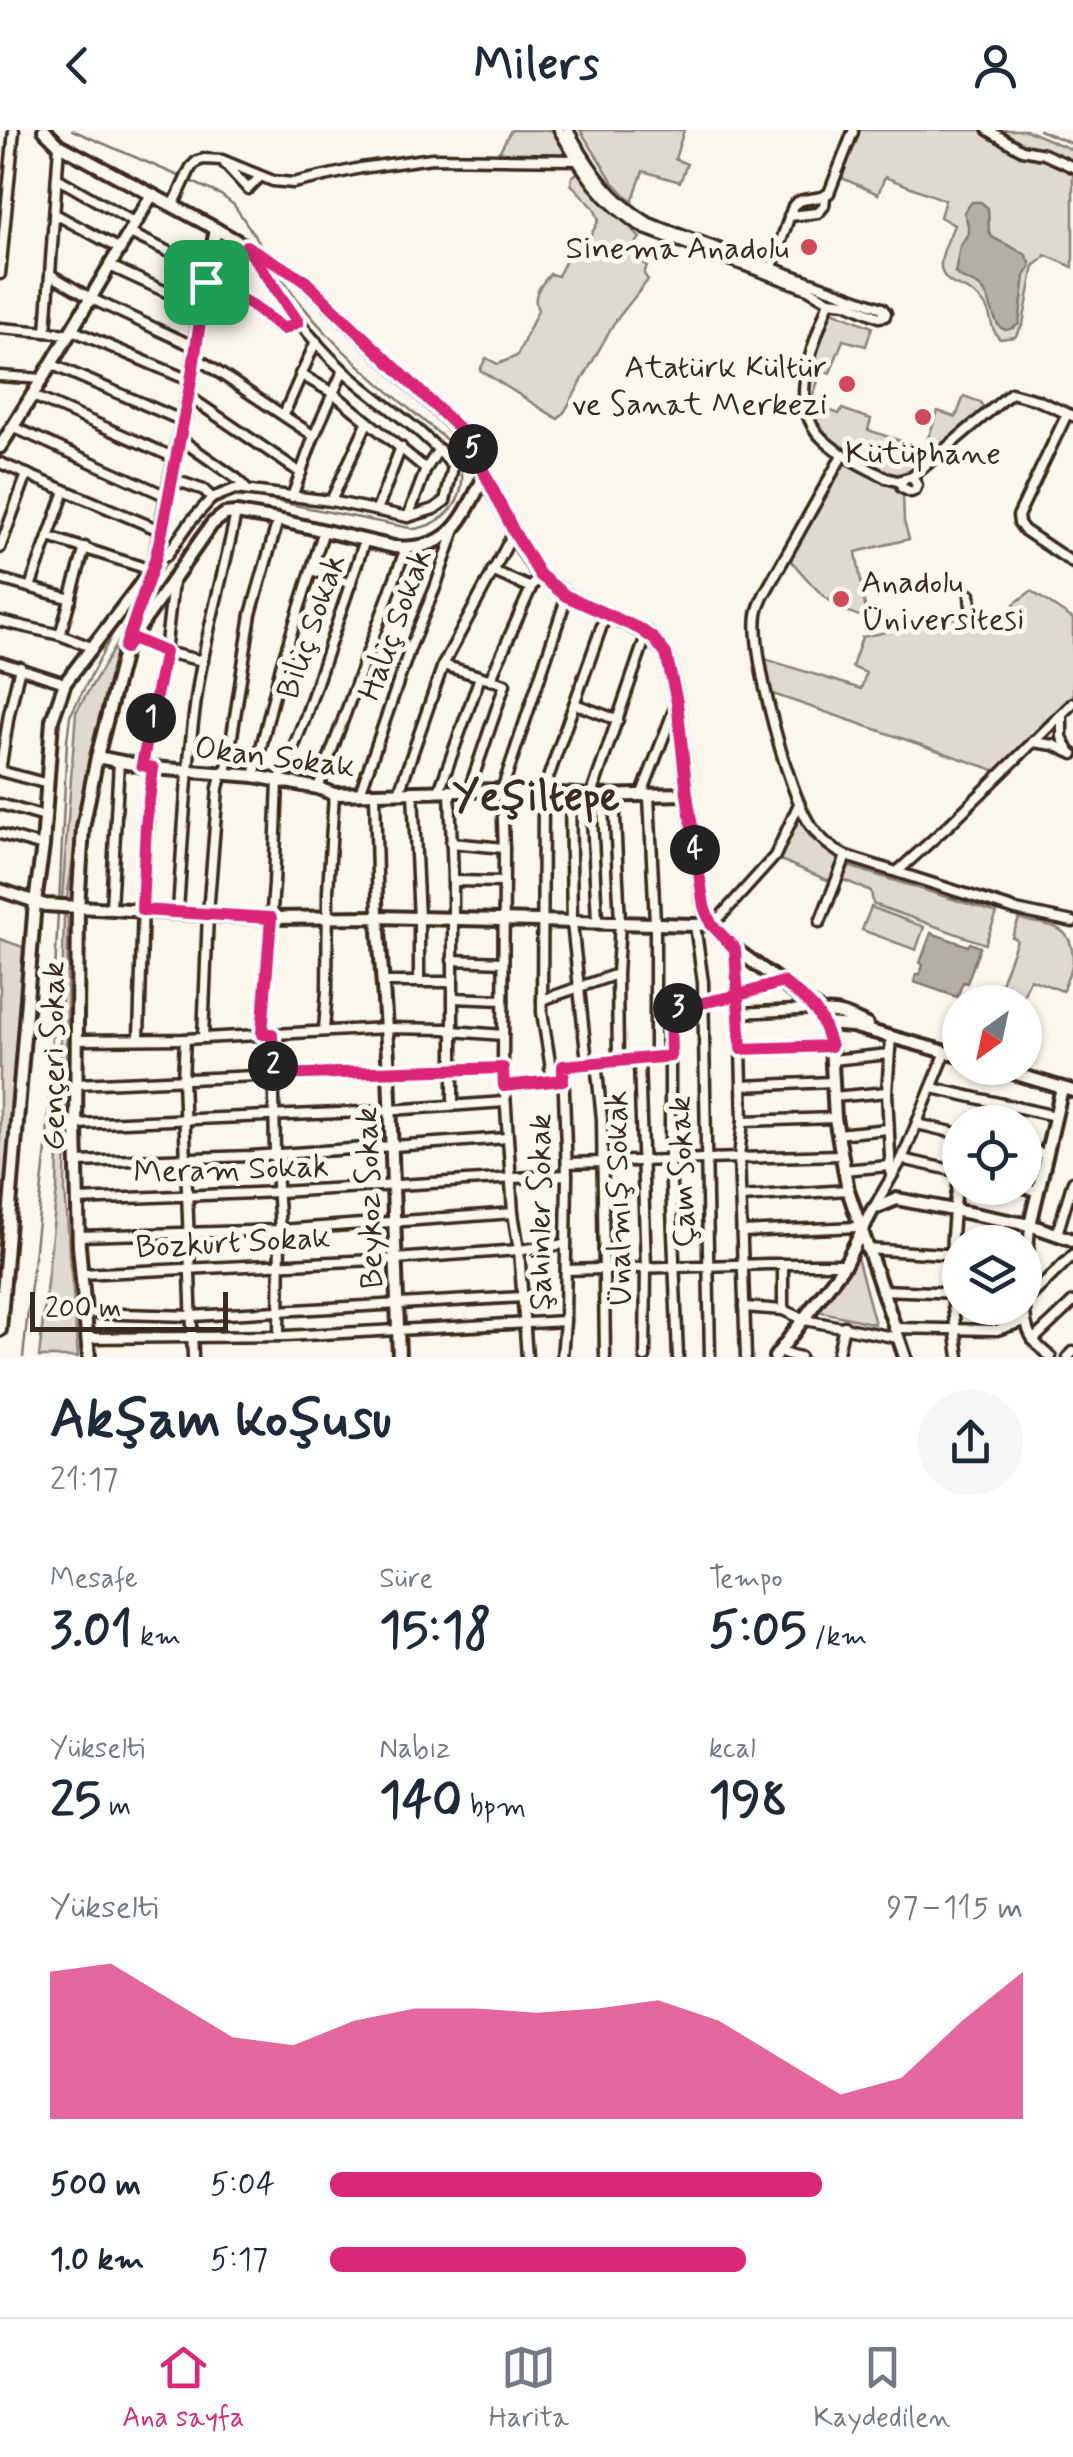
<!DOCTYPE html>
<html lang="tr">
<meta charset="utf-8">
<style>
body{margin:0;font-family:Mynerve,sans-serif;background:#f6f6f7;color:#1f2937;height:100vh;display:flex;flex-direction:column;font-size:38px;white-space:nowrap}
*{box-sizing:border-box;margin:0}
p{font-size:32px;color:#747a83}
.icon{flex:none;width:55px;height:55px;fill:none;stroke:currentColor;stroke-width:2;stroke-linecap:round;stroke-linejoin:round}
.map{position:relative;height:1227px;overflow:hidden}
.details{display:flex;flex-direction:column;background:#fff;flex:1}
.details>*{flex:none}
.needle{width:65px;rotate:213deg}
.tools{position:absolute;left:942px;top:855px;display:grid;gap:20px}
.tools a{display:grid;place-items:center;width:100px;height:100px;border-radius:50%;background:#fff;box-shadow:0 2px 8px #0004;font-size:50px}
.scale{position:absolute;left:30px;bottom:25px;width:198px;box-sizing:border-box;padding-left:10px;border:5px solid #3b2a1e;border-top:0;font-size:28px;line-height:35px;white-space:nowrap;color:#3b2a1e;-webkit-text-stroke:8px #fbf7ec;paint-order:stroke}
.pin{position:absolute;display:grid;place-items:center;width:85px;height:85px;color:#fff;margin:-42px;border-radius:20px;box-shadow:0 5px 15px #0006}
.km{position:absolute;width:50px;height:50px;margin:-25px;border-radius:50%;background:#222;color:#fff;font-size:28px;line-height:50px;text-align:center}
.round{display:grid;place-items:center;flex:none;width:105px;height:105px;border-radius:52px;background:#f6f6f7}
.head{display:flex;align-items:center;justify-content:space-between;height:170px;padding:0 50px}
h1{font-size:55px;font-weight:700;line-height:75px}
.stats{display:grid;grid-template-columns:repeat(3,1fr);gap:15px;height:170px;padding:10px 50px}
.stats div{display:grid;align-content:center}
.stats b{font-size:50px;font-weight:700}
.stats small{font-size:28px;font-weight:400}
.stats p{font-size:28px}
.chart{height:280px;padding:20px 50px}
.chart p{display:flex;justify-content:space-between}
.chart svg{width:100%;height:180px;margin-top:10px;fill:#db2777;opacity:.7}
ul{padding:0 50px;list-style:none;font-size:32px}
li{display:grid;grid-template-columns:160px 120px 1fr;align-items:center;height:75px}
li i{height:25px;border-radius:12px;background:#db2777}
header{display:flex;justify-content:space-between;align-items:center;height:130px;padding:0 50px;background:#fff;font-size:45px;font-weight:700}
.dock{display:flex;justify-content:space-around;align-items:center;height:140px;border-top:2px solid #e0e1e3;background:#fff;font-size:28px;color:#747a83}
.dock a{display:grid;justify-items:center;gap:5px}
.dock .on{color:#db2777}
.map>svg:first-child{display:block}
.green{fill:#dfd9ce;stroke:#8d8276;stroke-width:2.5}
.water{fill:#b6aea2;stroke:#85796d;stroke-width:2.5}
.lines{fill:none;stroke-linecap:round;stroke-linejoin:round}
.stream{stroke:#85796d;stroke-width:2.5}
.street-casing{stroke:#3b2a1e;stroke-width:15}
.secondary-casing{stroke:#3b2a1e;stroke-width:18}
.street{stroke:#fbf7ec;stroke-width:8}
.secondary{stroke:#fbf7ec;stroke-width:10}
.route-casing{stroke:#fff;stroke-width:20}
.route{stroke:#db2777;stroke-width:12}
.poi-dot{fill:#d1495b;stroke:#fbf7ec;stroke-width:4}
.labels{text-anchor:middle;stroke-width:10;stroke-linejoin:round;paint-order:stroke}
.poi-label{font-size:32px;fill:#3b2a1e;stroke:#fbf7ec;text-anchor:end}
.street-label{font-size:32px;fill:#3b2a1e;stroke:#fbf7ec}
.district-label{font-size:42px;font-weight:bold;fill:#3b2a1e;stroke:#fbf7ec}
</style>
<header><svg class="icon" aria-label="back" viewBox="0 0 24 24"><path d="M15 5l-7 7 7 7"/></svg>Milers<svg class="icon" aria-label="person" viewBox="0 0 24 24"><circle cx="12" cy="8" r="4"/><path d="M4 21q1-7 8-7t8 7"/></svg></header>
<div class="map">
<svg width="1073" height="1227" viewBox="0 0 1073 1227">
<rect width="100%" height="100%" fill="#fbf7ec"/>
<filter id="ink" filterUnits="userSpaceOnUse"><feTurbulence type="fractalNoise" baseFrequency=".01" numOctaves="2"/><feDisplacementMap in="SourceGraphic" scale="20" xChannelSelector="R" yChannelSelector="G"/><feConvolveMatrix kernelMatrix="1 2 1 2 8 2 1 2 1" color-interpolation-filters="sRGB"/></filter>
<g filter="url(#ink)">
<!-- green -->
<g class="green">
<polygon points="511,0 553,0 568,21 565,26 498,24"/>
<polygon points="580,0 684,0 675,29 687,34 680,52 643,41 632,72 613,52"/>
<path d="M858,0H1026L1073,20V137L1045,125L1043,129L1034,136L1023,194L1015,207L1000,209C989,199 993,185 984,174C976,164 969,160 958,156C927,144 946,117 954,95L940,87L945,70L885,47L878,64L842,48Z"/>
<path d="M578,42L640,108L630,120L647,136L644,144L648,150L614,193L565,281L558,289L480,240L486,228L498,234L517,226L538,180C531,165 541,155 550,144L558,146L574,114L583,119L599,90L594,78L571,54L572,47Z"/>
<path d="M827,179L872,197L866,216L843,210L830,243L822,240L812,268L821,272L820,277L839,284L842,279L871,289L868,300L924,319L938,281L956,287L964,266L980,272L987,282L912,347L893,351L903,364L904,391L909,409L856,422L867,488C828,479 811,453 786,425L843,324L821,308L803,268Z"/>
<polygon points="1031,461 1073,489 1073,568 1060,584 997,641 770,563 762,528 861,559 866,543 852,537 862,507 963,486 992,499 996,492 1009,496 1020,481 1014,474"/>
<polygon points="123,503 78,695 67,769 62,768 76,582"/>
<polygon points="798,685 810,707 841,732 832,752 778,729"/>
<polygon points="845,735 997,783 985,814 873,774 871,761 841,749"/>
<polygon points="871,777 924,797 916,820 862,800"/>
<polygon points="64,785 68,788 65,1060 78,1227 39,1227 57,1059"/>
<path d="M1019,789C1048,797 1073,791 1073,831C1072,841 1065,851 1063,861L1030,849L1021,872H994L1017,810L1012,807Z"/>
<polygon points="0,809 23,817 0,1130"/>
<polygon points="857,1127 875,1194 818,1181"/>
</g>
<!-- water -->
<g class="water">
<path d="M972,72H981L988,78L989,101L992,107L1025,124L1030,132V138L1025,146L1019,194C991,215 996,172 982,159C973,150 962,151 955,143L960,116L968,104V95L964,82Z"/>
<polygon points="931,803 968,816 970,813 980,817 967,853 963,852 957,867 914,852 916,844 920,844 923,835 920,833"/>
</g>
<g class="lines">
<!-- stream -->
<g class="stream">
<polyline points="72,0 181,47"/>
<polyline points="1039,0 1073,14"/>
<polyline points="188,50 221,65 234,75 267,124"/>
<path d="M156,447L209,378L230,367H254L415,399C460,391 476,348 449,312C386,259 321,210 277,140"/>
<polyline points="59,774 67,611 70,586 114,501"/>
<polyline points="23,1227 47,1010 58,782"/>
</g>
<!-- street casing -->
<g class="street-casing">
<g id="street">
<path d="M559,0C583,42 603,74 645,99L808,159L829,171L846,173L879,187L885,186L886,183L882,178L649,93C609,69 590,39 568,0"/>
<polyline points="988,0 1022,20 1044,24 1073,37"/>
<polyline points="225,34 248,59 260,47"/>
<polyline points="57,48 135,93"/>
<polyline points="173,76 191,37 197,31 204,29 222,30 273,51 293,53 361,38 432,28 578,30"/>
<polyline points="55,84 120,119"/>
<polyline points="789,86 818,83 824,76 825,67"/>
<polyline points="130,103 208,141"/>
<polyline points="110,136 201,178"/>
<path d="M771,140L793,76C802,65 818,72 829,63L853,2"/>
<polyline points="0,144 14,0"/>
<polyline points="51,145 92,169 195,217"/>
<polyline points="206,152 248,173 284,199 298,192"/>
<path d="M829,171C815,214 783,274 825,311C842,327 866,337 886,348L897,351L912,347L1011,263L1037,270L1073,286"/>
<polyline points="0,198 69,204"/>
<polyline points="72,200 191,251"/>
<polyline points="46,202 59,15"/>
<polyline points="194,226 314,306"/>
<polyline points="53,235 183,291"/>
<polyline points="300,244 333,263 426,339"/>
<polyline points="0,246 42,249"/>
<polyline points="31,265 175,328"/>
<polyline points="188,266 301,343"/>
<polyline points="284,284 316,211"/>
<polyline points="1067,284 1018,386 1019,393 1024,400 1073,433"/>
<polyline points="13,297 169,367"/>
<polyline points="180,309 237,349 246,359"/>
<path d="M843,324L765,463C762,469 758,477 757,485C751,524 788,663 811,696C820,709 832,719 846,726L1016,780L1073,792"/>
<polyline points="0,333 162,401"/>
<polyline points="172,349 204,360 212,368"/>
<polyline points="901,351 902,358 911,362 915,360 917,355 912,347"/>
<polyline points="292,367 314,306 343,241"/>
<polyline points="331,371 367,293"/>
<polyline points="377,380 401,317"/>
<polyline points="408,387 426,339 439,319"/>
<polyline points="49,407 151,440"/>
<polyline points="0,418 27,344"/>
<path d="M155,429L167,425L191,391L212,368L235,359L331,371L408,387L434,379L445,371L453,337C424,298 379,274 343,240C305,205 277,162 248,119"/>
<polyline points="312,440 351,454"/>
<polyline points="492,441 531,458"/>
<polyline points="0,449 71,469"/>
<polyline points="30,457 65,361"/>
<polyline points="970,465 971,477"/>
<polyline points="0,491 60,505 91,517"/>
<polyline points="60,505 85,417"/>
<polyline points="132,507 165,522 203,531"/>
<polyline points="0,532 65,553"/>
<polyline points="443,535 505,554 469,660"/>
<polyline points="20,537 9,584 0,641 48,654"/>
<polyline points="490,550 531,458 539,445"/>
<polyline points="575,574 618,590"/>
<polyline points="1062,587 1062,607 1069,621"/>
<polyline points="1033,612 1054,615 1073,624"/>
<polyline points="141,635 165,522 173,452"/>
<polyline points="254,646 281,536 324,400"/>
<polyline points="318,658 406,418"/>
<polyline points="439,661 480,547"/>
<polyline points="450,661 453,751 453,976"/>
<polyline points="399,662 443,535 514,402"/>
<polyline points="413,662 419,789 419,851"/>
<polyline points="360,663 410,518 435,458 455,399"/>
<polyline points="375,663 378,787"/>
<polyline points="570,665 572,793 587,932"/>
<polyline points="641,666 677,572"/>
<polyline points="649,666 655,793 655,928"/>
<polyline points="614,667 620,792 617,844 618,932"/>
<polyline points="0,674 45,687"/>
<polyline points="0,704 43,716"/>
<polyline points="451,713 504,718"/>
<polyline points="898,741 950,694 1073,573"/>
<polyline points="453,751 504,752"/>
<polyline points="111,778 119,631"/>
<path d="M178,781C183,704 187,626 199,549C209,493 225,438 236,383"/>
<polyline points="597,791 591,666 647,503"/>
<polyline points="820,792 846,726"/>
<polyline points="711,794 721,786 775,726 799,674"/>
<polyline points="695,795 703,852 710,1227"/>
<polyline points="735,819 741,919 743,991 739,1027 746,1227"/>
<polyline points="452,830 503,832"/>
<polyline points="383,852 451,852"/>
<polyline points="453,868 503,870"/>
<polyline points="542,870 617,844"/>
<polyline points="739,883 817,879"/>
<polyline points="324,900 327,860 328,761 334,664"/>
<polyline points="262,904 274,754 278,651 285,639 305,588 365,410"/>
<polyline points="273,904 275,1024 280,1100 279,1206"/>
<polyline points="139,908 144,739 153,638"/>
<polyline points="203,908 208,783 218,658 222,643 227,638 251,484 278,390"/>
<polyline points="185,909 183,949 193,1227"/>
<polyline points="77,910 185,909 386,898 447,899 452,901 503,905"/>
<polyline points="741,919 831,916"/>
<polyline points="832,930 889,924"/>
<polyline points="587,932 596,932 602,989 605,1227"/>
<polyline points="596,932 639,931 646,1137 645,1227"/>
<polyline points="550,938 587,932"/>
<polyline points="553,951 542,882 543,662 606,484"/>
<polyline points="77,954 348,942 503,938"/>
<polyline points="742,956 832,952"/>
<polyline points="504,957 553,951"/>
<polyline points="933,958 1055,986"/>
<polyline points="833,967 887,962"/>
<polyline points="743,991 835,988"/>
<polyline points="76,994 363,982 505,972"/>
<polyline points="917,994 960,1004"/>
<polyline points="837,1004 888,999"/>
<polyline points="1025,1019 1045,1024"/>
<polyline points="902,1029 960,1042"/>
<polyline points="77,1032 251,1026 507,1008"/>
<polyline points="567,1033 840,1025"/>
<polyline points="843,1040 889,1036"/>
<polyline points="891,1047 887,962 891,906"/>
<polyline points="1024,1058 1037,1061"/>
<polyline points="741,1067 848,1060"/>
<polyline points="77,1070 278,1062 567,1045"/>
<polyline points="873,1079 902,1029 946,922"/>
<polyline points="742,1102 859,1097"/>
<polyline points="1057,1104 1073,1051"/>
<polyline points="79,1106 280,1100 513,1083"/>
<polyline points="866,1119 960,1125"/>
<polyline points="566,1140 769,1134 845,1134"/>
<polyline points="81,1144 395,1129 519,1120 566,1114"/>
<polyline points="881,1160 960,1163"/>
<polyline points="1025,1168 1030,1095"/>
<polyline points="1026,1171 1073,1125"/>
<polyline points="744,1177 783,1180 805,1190 898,1208"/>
<path d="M1025,1178C1025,1201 1032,1213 1051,1227"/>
<polyline points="783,1180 783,1134"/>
<polyline points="85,1183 192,1186 523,1167"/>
<polyline points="894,1198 997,1200 1025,1191"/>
<polyline points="87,1208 286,1206 565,1191"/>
<polyline points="1033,1210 1073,1172"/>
<polyline points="778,1222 800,1227"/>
<polyline points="527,1227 519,1120 513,1083 503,933 504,722 502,660 567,466"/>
<polyline points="562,1227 565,1191 567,1045 563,936"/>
<polyline points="678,1227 670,1030 670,880 739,865 783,852"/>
<polyline points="837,1227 844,1196"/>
<path d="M959,1227C950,1166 947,1106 960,1045"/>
<polyline points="1068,1227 1073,1222"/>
</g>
</g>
<!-- secondary casing -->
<g class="secondary-casing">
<g id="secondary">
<polyline points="44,0 59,15 216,99 303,149 465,306 523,420 539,445 567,466 647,503 666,524 677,571 687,664 704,777 711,794 735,819 817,879 824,894 831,916 835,988 848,1060 905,1227"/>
<path d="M0,317C53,234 101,149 152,65"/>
<polyline points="130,503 148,447"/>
<polyline points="97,627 153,638 254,646 318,658 334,664 502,660 591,666 687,664"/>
<polyline points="0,760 45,775 265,788 378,787 695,795 711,794"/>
<polyline points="378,787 389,941 399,1227"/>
<path d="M819,884C836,879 852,888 867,895"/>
<polyline points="824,894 852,896 960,926"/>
<polyline points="996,938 1073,961"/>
<polyline points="1030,1095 1062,958"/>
<polyline points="0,1200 35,772 43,716 52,590 65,553 151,440 155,429 191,251 201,178 216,99"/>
<path d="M89,1227L79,1116L76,999L78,778L83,698L97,627L125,518L212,394L225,384L236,383L278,390L394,417C452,422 462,389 485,345"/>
<polyline points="775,1227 845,1134 873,1079 897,1069 1030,1095 1073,1110"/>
</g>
</g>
<!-- street -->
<use href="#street" class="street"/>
<!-- secondary -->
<use href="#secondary" class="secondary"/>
</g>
</g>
<g class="lines" filter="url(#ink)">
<!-- route casing -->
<g class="route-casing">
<path id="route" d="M206,152L191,251L162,401L155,430L125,518L132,508L165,522L142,635L153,638L146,695L142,780L271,788L262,904H272L273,945L503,938L504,956L563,950V936L671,926L670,880L739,865L783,852C814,877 819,878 831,916L741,919L735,819L711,794L704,776L687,664L677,572L666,524L654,509L640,499L566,466L540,445L514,402L469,312L454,294L303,149L246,116L298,192L284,199L248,173L206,152"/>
</g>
<!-- route -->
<use href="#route" class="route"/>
</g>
<!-- markers -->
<g class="poi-dot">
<circle cx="809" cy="117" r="10"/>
<circle cx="847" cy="254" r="10"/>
<circle cx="923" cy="287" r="10"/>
<circle cx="841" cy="469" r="10"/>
</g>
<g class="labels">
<!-- poi labels -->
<g class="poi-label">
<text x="789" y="128">Sinema Anadolu</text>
<text x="827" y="247">Atatürk Kültür<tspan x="827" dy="37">ve Sanat Merkezi</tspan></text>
<text x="923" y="333" text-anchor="middle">Kütüphane</text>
<text x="861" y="462" text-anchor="start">Anadolu<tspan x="861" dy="37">Üniversitesi</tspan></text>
</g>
<!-- street labels -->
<g class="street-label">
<text transform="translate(394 494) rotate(-70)" y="11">Haliç Sokak</text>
<text transform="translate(310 496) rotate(-71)" y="11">Biliç Sokak</text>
<text transform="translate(275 626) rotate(7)" y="11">Okan Sokak</text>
<text transform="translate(52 926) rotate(-90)" y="11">Gençeri Sokak</text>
<text transform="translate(231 1038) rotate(-2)" y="11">Meram Sokak</text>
<text transform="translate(681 1042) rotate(-92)" y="11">Çam Sokak</text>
<text transform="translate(368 1068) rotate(-92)" y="11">Beykoz Sokak</text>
<text transform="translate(617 1069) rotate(-91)" y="11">Ünalmış Sokak</text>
<text transform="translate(539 1082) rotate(-90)" y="11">Şahinler Sokak</text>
<text transform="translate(233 1111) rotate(-3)" y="11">Bozkurt Sokak</text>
</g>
<!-- district labels -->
<g class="district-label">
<text x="536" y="680">Yeşiltepe</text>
</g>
</g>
</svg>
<div class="tools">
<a><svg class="needle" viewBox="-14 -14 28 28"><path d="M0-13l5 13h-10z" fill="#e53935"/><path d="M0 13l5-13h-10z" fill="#747a83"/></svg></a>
<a><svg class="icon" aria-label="locate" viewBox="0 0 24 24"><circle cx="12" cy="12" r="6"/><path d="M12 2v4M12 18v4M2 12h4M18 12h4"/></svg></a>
<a><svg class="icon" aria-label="layers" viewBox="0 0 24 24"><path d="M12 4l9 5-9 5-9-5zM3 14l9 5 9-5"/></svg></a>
</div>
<div class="scale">200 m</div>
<div class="pin" style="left:206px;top:152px;background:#1e9e55"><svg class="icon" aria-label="arrive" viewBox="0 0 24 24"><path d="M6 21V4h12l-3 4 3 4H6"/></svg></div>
<b class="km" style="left:151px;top:588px">1</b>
<b class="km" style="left:273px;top:936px">2</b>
<b class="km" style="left:678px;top:878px">3</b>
<b class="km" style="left:695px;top:720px">4</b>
<b class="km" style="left:473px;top:319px">5</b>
</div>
<section class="details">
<div class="head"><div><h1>Akşam koşusu</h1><p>21:17</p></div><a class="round"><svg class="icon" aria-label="share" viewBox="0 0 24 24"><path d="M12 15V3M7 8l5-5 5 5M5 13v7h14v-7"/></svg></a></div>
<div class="stats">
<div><p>Mesafe</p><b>3.01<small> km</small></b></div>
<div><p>Süre</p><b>15:18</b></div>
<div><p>Tempo</p><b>5:05<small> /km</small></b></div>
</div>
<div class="stats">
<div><p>Yükselti</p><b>25<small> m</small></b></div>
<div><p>Nabız</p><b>140<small> bpm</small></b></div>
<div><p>kcal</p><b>198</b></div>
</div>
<div class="chart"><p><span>Yükselti</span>97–115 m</p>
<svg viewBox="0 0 160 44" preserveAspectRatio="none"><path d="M0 44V8L10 6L20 15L30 24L40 26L50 20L60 17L70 17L80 18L90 17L100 15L110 20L120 29L130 38L140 34L150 20L160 8V44z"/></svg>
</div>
<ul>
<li><b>500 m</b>5:04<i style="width:71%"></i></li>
<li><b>1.0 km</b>5:17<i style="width:60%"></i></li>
</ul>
</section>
<nav class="dock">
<a class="on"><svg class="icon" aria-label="home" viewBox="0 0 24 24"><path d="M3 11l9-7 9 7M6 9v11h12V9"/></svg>Ana sayfa</a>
<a><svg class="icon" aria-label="map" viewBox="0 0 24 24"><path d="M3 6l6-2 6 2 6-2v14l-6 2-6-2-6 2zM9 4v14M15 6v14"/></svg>Harita</a>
<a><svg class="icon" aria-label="saved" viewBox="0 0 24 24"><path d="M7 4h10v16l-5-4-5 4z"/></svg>Kaydedilen</a>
</nav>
